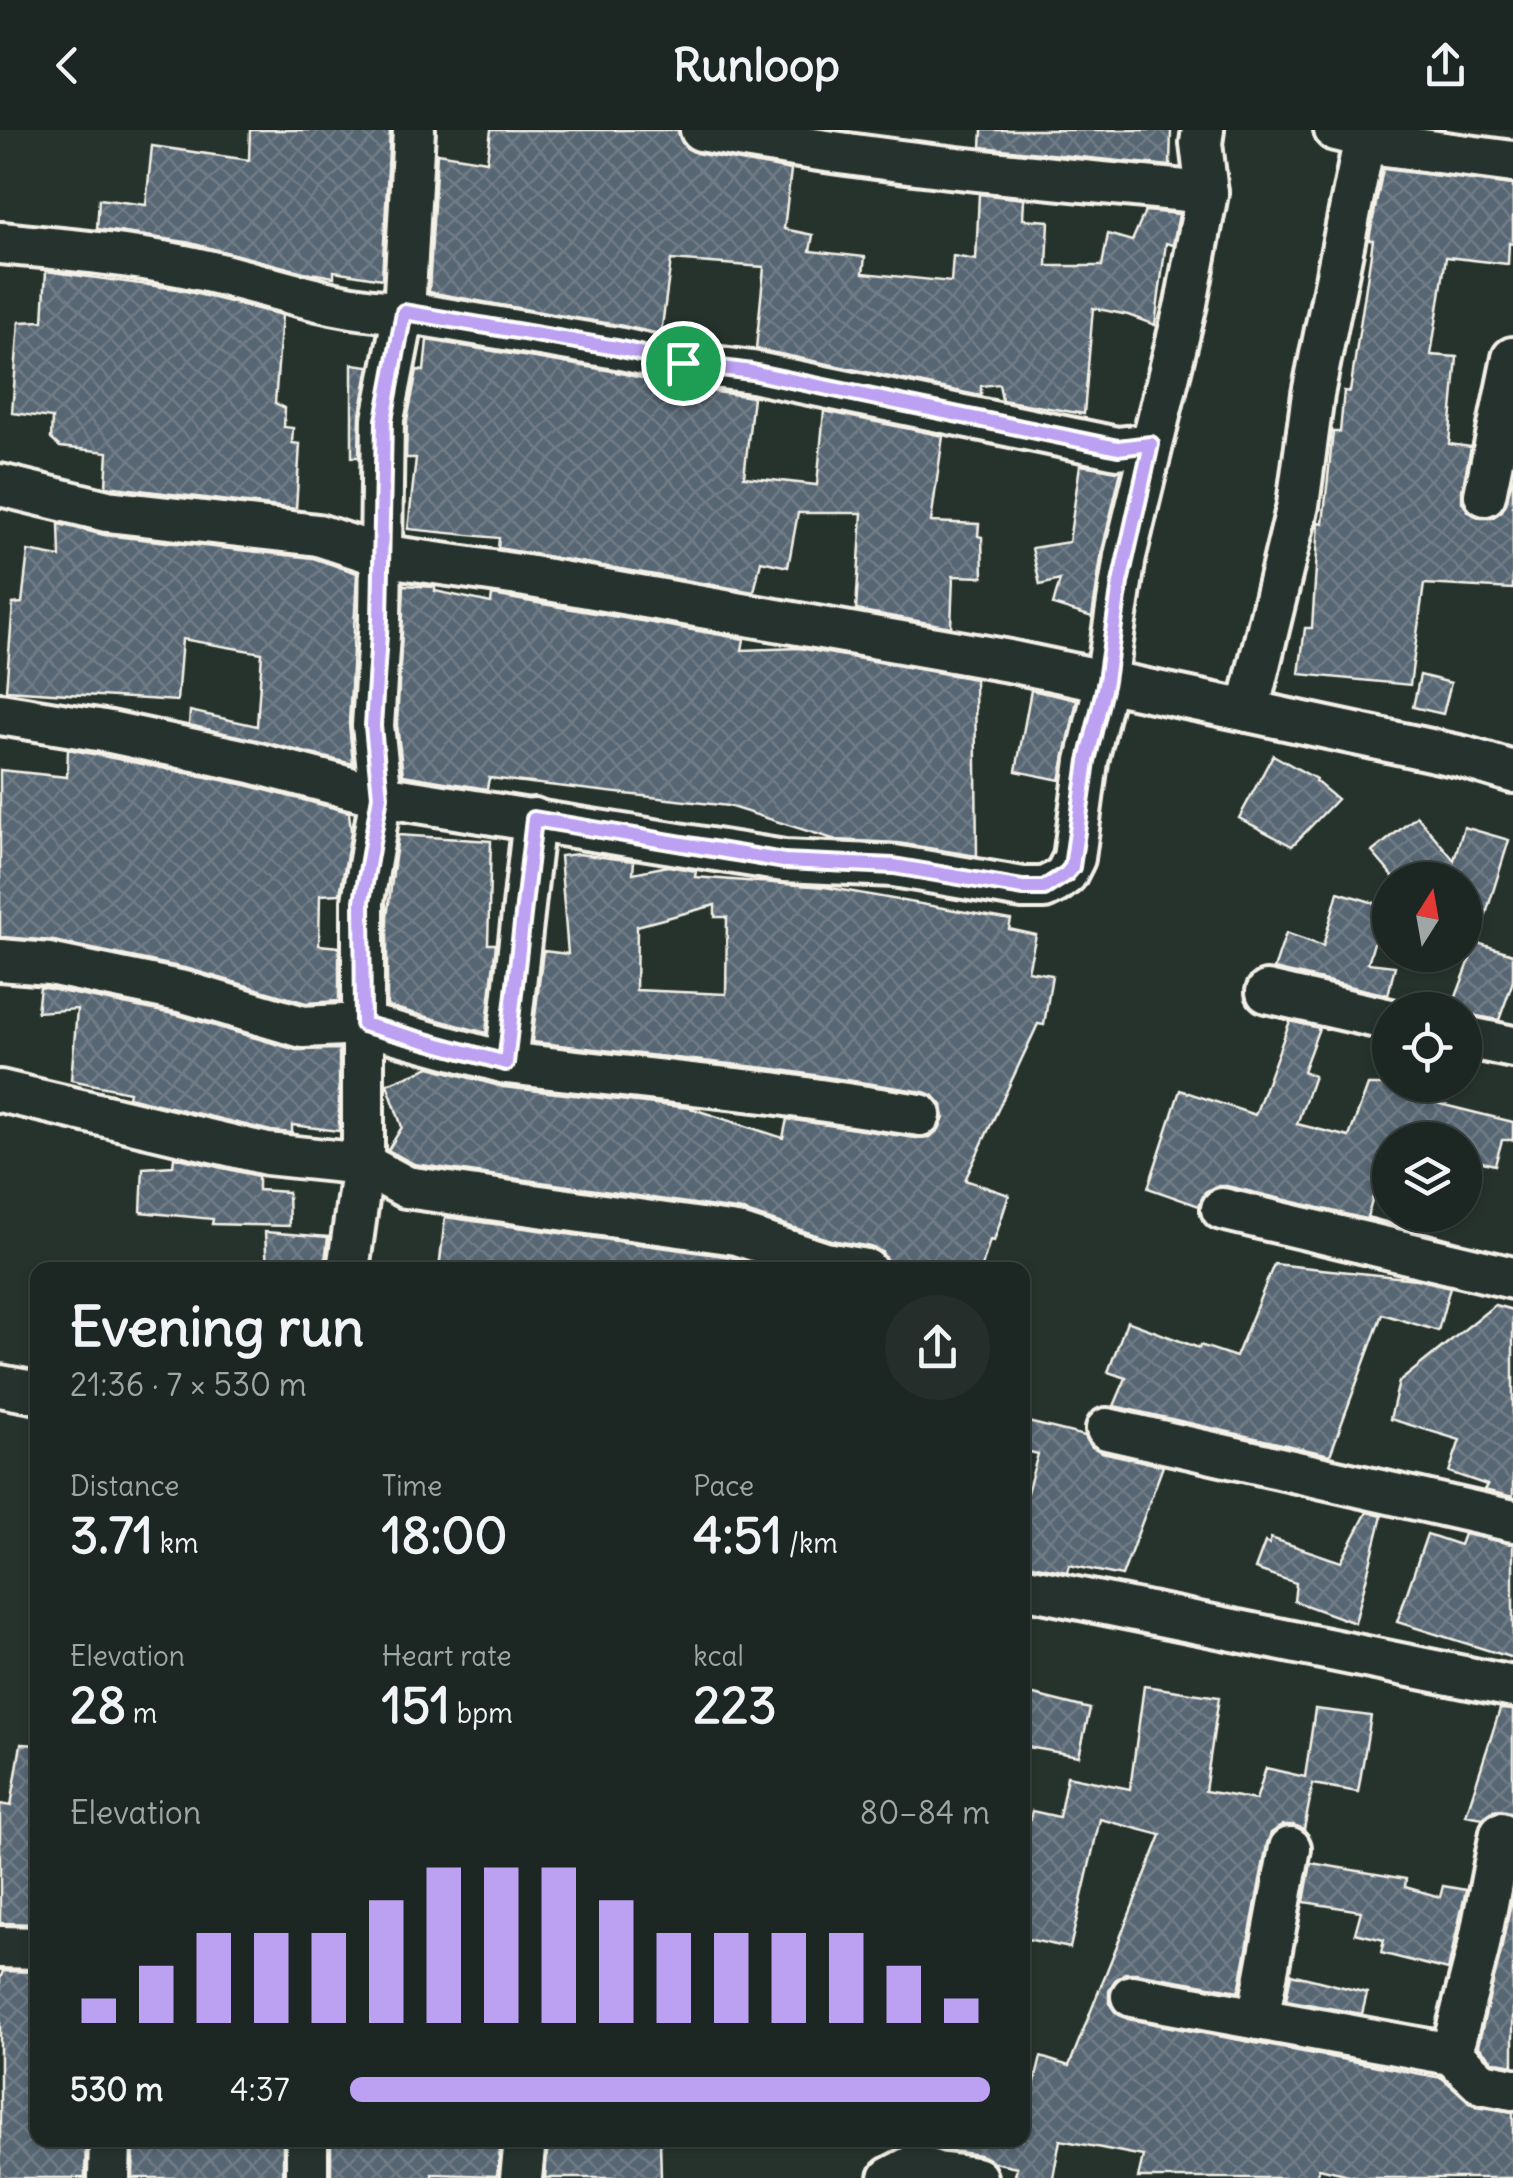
<!DOCTYPE html>
<meta charset="utf-8">
<style>
body{margin:0;font-family:Delius,sans-serif;background:#252e2a;color:#f1f3f6;height:100vh;display:flex;flex-direction:column;font-size:38px;white-space:nowrap}
*{box-sizing:border-box;margin:0}
p{font-size:32px;color:#a0a5a5}
.icon{flex:none;width:55px;height:55px;fill:none;stroke:currentColor;stroke-width:2;stroke-linecap:round;stroke-linejoin:round}
.map{position:relative;flex:1;overflow:hidden}
.drawer{position:absolute;left:30px;top:1132px;width:1000px;height:885px;display:flex;flex-direction:column;background:#1c2622;border-radius:20px;box-shadow:0 2px 8px #0004,0 0 0 2px #3a4340}
.drawer>*{flex:none}
.needle{width:65px;rotate:11deg}
.buttons{position:absolute;left:1372px;top:732px;display:grid;gap:20px}
.buttons a{display:grid;place-items:center;width:110px;height:110px;border-radius:50%;background:#1c2622;box-shadow:0 2px 8px #0004,0 0 0 2px #3a4340;font-size:50px}
.pin{position:absolute;display:grid;place-items:center;width:85px;height:85px;color:#fff;margin:-42px;border:5px solid #fff;border-radius:50%;box-shadow:0 2px 10px #0007}
.round{display:grid;place-items:center;flex:none;width:105px;height:105px;border-radius:52px;background:#252e2a}
.summary{display:flex;align-items:center;justify-content:space-between;height:170px;padding:0 40px}
h1{font-size:55px;font-weight:700;line-height:75px}
.stats{display:grid;grid-template-columns:repeat(3,1fr);gap:15px;height:170px;padding:10px 40px}
.stats div{display:grid;align-content:center}
.stats b{font-size:50px;font-weight:700}
.stats small{font-size:28px;font-weight:400}
.stats p{font-size:28px}
.chart{height:280px;padding:20px 40px}
.chart p{display:flex;justify-content:space-between}
.chart svg{width:100%;height:180px;margin-top:10px;stroke:#bca0f2;stroke-width:6}
ul{padding:0 40px;list-style:none;font-size:32px}
li{display:grid;grid-template-columns:160px 120px 1fr;align-items:center;height:75px}
li i{height:25px;border-radius:12px;background:#bca0f2}
header{display:flex;justify-content:space-between;align-items:center;height:130px;padding:0 40px;background:#1c2622;font-size:45px;font-weight:700}
.map>svg:first-child{display:block}
.building{fill:url(#building-cross-hatch);stroke:#f4f1e8;stroke-width:2.5;fill-rule:evenodd}
.lines{fill:none;stroke-linecap:round;stroke-linejoin:round}
.minor-casing{stroke:#f4f1e8;stroke-width:48}
.minor{stroke:#26332d;stroke-width:40}
.route-casing{stroke:#fff;stroke-width:20}
.route{stroke:#bca0f2;stroke-width:12}
</style>
<header><svg class="icon" aria-label="back" viewBox="0 0 24 24"><path d="M15 5l-7 7 7 7"/></svg>Runloop<svg class="icon" aria-label="share" viewBox="0 0 24 24"><path d="M12 15V3M7 8l5-5 5 5M5 13v7h14v-7"/></svg></header>
<div class="map">
<svg width="1513" height="2048" viewBox="0 0 1513 2048">
<defs>
<pattern id="building-cross-hatch" width="8" height="8" patternUnits="userSpaceOnUse" patternTransform="scale(2.5)"><rect width="8" height="8" fill="#576672"/><path d="M0 0l8 8M0 8l8-8" fill="none" stroke="#707c86"/></pattern>
</defs>
<rect width="100%" height="100%" fill="#26332d"/>
<filter id="ink" filterUnits="userSpaceOnUse"><feTurbulence type="fractalNoise" baseFrequency=".01" numOctaves="2"/><feDisplacementMap in="SourceGraphic" scale="20" xChannelSelector="R" yChannelSelector="G"/><feConvolveMatrix kernelMatrix="1 2 1 2 8 2 1 2 1" color-interpolation-filters="sRGB"/></filter>
<g filter="url(#ink)">
<!-- building -->
<g class="building">
<polygon points="250,0 390,0 382,149 334,141 334,147 304,142 186,112 97,99 99,69 146,75 152,16 249,30"/>
<polygon points="491,0 678,0 685,17 696,23 791,40 784,99 813,105 810,121 865,127 863,143 951,152 953,126 976,130 979,64 1024,69 1023,89 1049,91 1047,136 1102,136 1108,104 1132,111 1145,81 1179,84 1173,115 1166,113 1155,195 1128,185 1093,178 1084,284 1002,270 999,254 981,256 981,266 756,219 764,137 671,130 661,204 429,162 437,23 487,31"/>
<polygon points="982,0 1171,0 1170,36 981,17"/>
<polygon points="1383,39 1513,55 1513,114 1509,113 1508,134 1446,127 1431,225 1457,227 1449,314 1471,317 1462,361 1462,372 1469,382 1481,388 1492,388 1502,381 1513,347 1513,459 1424,454 1410,555 1299,544 1305,498 1312,498 1319,392 1323,393 1333,302 1340,302 1344,261 1350,262 1373,110 1369,110 1370,104"/>
<polygon points="46,141 177,159 282,185 275,273 285,278 284,297 293,298 292,313 300,314 296,379 106,356 108,322 60,317 51,309 52,288 12,283 19,192 43,191"/>
<polygon points="427,210 612,241 680,257 753,267 744,347 817,355 824,281 943,306 931,392 979,394 978,406 982,407 983,447 953,446 951,497 856,480 862,383 798,383 788,437 761,431 754,462 498,418 499,408 408,399 416,328 406,328 407,291 417,240 424,241"/>
<polygon points="352,234 369,236 360,285 359,327 352,327"/>
<polygon points="1080,335 1121,341 1102,421 1092,487 1053,475 1060,450 1040,455 1032,418 1069,412"/>
<polygon points="59,394 104,405 313,428 357,443 349,594 353,634 189,595 190,581 257,596 262,523 182,509 177,571 6,560 13,474 22,473 28,421 60,427"/>
<polygon points="404,455 435,457 435,461 491,473 492,465 744,509 742,520 799,518 975,549 977,726 898,713 836,710 728,676 489,648 487,659 403,645 397,595"/>
<polygon points="1420,545 1451,553 1443,584 1413,577"/>
<polygon points="1031,560 1077,570 1060,650 1016,641"/>
<polygon points="68,619 246,655 349,682 351,702 340,764 320,765 319,815 339,817 339,871 306,873 189,839 54,811 0,807 0,640 67,647"/>
<polygon points="1273,625 1316,649 1315,651 1337,669 1292,716 1239,688"/>
<polygon points="1417,686 1454,730 1464,697 1509,710 1477,813 1513,824 1513,851 1499,890 1465,884 1465,880 1451,880 1470,830 1465,829 1465,750 1396,750 1372,722"/>
<polygon points="398,705 491,711 488,814 496,814 486,903 387,876 387,787"/>
<path d="M578,724L634,731L633,743L668,736L696,741L695,747L825,757L1011,790L1009,799L1036,805L1028,841L1052,845L1044,895L1038,894L965,1050L1009,1065L994,1111L990,1110L981,1140H889L882,1122L871,1117L831,1110L743,1081L414,1034L388,1020L402,997L387,954L430,937L503,957L690,978L783,1008L787,989L916,1008L930,1007L939,999L944,988L942,975L934,966L924,962L775,939L532,912L543,821L568,824L560,726ZM715,775V787H727L726,864L636,860L637,796Z"/>
<polygon points="1338,762 1385,776 1368,833 1395,836 1388,865 1274,839 1286,803 1323,816"/>
<polygon points="40,857 178,885 296,920 339,919 339,1001 292,995 292,1003 271,1001 128,967 129,962 71,950 77,879 37,882"/>
<polygon points="1290,891 1319,898 1303,941 1314,946 1297,994 1349,1007 1368,955 1404,955 1440,974 1513,992 1513,1010 1502,1010 1495,1035 1465,1028 1465,1010 1390,1010 1367,1087 1462,1112 1227,1056 1216,1056 1205,1062 1199,1076 1148,1058 1180,960 1255,985"/>
<polygon points="174,1027 258,1046 258,1060 288,1062 289,1096 212,1094 213,1089 141,1082 143,1038 173,1036"/>
<polygon points="445,1087 731,1127 747,1132 746,1140 439,1140"/>
<polygon points="265,1102 328,1107 324,1140 267,1140"/>
<polygon points="1274,1134 1416,1149 1450,1157 1438,1201 1382,1184 1330,1325 1114,1276 1126,1248 1108,1242 1127,1191 1199,1218 1200,1215 1236,1227"/>
<polygon points="1495,1175 1513,1180 1513,1367 1484,1360 1487,1355 1449,1342 1460,1310 1390,1289 1399,1252"/>
<polygon points="1028,1292 1085,1306 1092,1317 1102,1322 1163,1336 1122,1446 1069,1435 1067,1442 1022,1433 1022,1380 1038,1324 1022,1320"/>
<polygon points="1367,1382 1382,1386 1355,1493 1294,1471 1296,1453 1255,1439 1265,1412 1269,1414 1271,1408 1341,1432"/>
<polygon points="1427,1404 1460,1415 1464,1404 1513,1414 1513,1528 1397,1492"/>
<polygon points="1144,1556 1219,1567 1205,1661 1256,1670 1266,1638 1305,1647 1315,1579 1371,1586 1358,1662 1313,1654 1304,1699 1293,1695 1283,1695 1271,1703 1267,1714 1239,1861 1136,1843 1125,1843 1115,1850 1109,1861 1109,1873 1116,1883 1128,1889 1442,1948 1476,1976 1513,1982 1513,2048 1362,2048 1319,2038 1317,2048 1138,2048 1143,2026 1060,2010 1053,2048 1030,2048 1015,2045 1017,2037 993,2032 980,2025 943,2020 917,2012 1022,2010 1022,1962 1032,1964 1041,1927 1069,1936 1161,1705 1100,1689 1070,1818 1022,1808 1022,1721 1032,1681 1059,1687 1067,1646 1130,1659"/>
<polygon points="1022,1562 1090,1579 1079,1626 1022,1616"/>
<polygon points="1500,1579 1513,1580 1513,1683 1494,1680 1483,1688 1466,1685"/>
<polygon points="21,1614 38,1615 38,1794 0,1793 0,1674 11,1676"/>
<polygon points="1311,1733 1406,1749 1405,1757 1440,1767 1443,1756 1466,1760 1448,1840 1381,1823 1384,1810 1355,1803 1361,1781 1304,1772"/>
<polygon points="1512,1769 1513,1769 1513,1935 1493,1931 1478,1916"/>
<polygon points="3,1841 38,1842 38,2010 86,2010 85,2048 0,2048 0,1849"/>
<polygon points="1291,1844 1367,1863 1362,1884 1286,1870"/>
<polygon points="134,2010 283,2010 283,2048 133,2048"/>
<polygon points="331,2010 501,2010 497,2046 432,2044 432,2048 331,2048"/>
<polygon points="548,2010 660,2010 661,2048 545,2048"/>
</g>
<g class="lines">
<!-- minor casing -->
<g class="minor-casing">
<g id="minor">
<path d="M701,0C868,32 1038,47 1207,63"/>
<polyline points="1335,0 1365,7 1370,13 1513,32"/>
<polyline points="1365,7 1313,264 1298,375 1248,581 1463,627 1513,642"/>
<path d="M0,113C69,120 139,125 207,141C272,156 337,181 404,182L617,218L683,233L752,242L1117,318L1151,314"/>
<polyline points="0,355 107,381 318,405 379,425 526,446 1009,531 1248,581"/>
<polyline points="1485,365 1513,228"/>
<polyline points="0,584 110,602 251,632 381,666 784,731 894,736 1023,758 1044,758 1056,752 1066,744 1074,728 1087,631 1106,551 1125,426 1186,174 1207,63 1201,13 1203,0"/>
<polyline points="0,830 49,834 184,862 303,897 363,894 506,933 772,963 920,985"/>
<polyline points="1267,862 1390,890"/>
<polyline points="1465,907 1513,917"/>
<polyline points="506,933 534,689"/>
<polyline points="0,961 267,1024 363,1034 406,1057 736,1104 825,1133 866,1140"/>
<polyline points="1222,1079 1513,1148"/>
<polyline points="348,1140 363,1034 363,771 381,666 373,596 380,489 383,289 404,182 414,0"/>
<polyline points="0,1256 38,1263"/>
<polyline points="1107,1299 1513,1391"/>
<polyline points="1022,1457 1513,1557"/>
<polyline points="0,1817 38,1818"/>
<polyline points="1132,1866 1451,1924 1482,1953 1513,1959"/>
<polyline points="1258,1889 1290,1718"/>
<polyline points="1451,1924 1478,1820 1501,1703"/>
<polyline points="307,2010 307,2048"/>
<polyline points="109,2048 110,2010"/>
<polyline points="521,2048 525,2010"/>
<polyline points="890,2048 915,2035 937,2043 976,2048"/>
</g>
</g>
<!-- minor -->
<use href="#minor" class="minor"/>
</g>
</g>
<g class="lines" filter="url(#ink)">
<!-- route casing -->
<g class="route-casing">
<polygon id="route" points="404,182 617,218 683,233 752,242 1118,318 1151,314 1120,453 1106,551 1087,631 1072,737 1066,744 1044,758 1023,758 894,736 784,731 534,689 506,933 363,894 362,771 380,666 373,596 380,489 384,290"/>
</g>
<!-- route -->
<use href="#route" class="route"/>
</g>
</svg>
<div class="buttons">
<a><svg class="needle" viewBox="-14 -14 28 28"><path d="M0-13l5 13h-10z" fill="#e53935"/><path d="M0 13l5-13h-10z" fill="#a0a5a5"/></svg></a>
<a><svg class="icon" aria-label="locate" viewBox="0 0 24 24"><circle cx="12" cy="12" r="6"/><path d="M12 2v4M12 18v4M2 12h4M18 12h4"/></svg></a>
<a><svg class="icon" aria-label="layers" viewBox="0 0 24 24"><path d="M12 4l9 5-9 5-9-5zM3 14l9 5 9-5"/></svg></a>
</div>
<div class="pin" style="left:683px;top:233px;background:#1e9e55"><svg class="icon" aria-label="arrive" viewBox="0 0 24 24"><path d="M6 21V4h12l-3 4 3 4H6"/></svg></div>
<section class="drawer">
<div class="summary"><div><h1>Evening run</h1><p>21:36 · 7 × 530 m</p></div><a class="round"><svg class="icon" aria-label="share" viewBox="0 0 24 24"><path d="M12 15V3M7 8l5-5 5 5M5 13v7h14v-7"/></svg></a></div>
<div class="stats">
<div><p>Distance</p><b>3.71<small> km</small></b></div>
<div><p>Time</p><b>18:00</b></div>
<div><p>Pace</p><b>4:51<small> /km</small></b></div>
</div>
<div class="stats">
<div><p>Elevation</p><b>28<small> m</small></b></div>
<div><p>Heart rate</p><b>151<small> bpm</small></b></div>
<div><p>kcal</p><b>223</b></div>
</div>
<div class="chart"><p><span>Elevation</span>80–84 m</p>
<svg viewBox="0 0 160 44" preserveAspectRatio="none"><path d="M5 44V38M15 44V30M25 44V22M35 44V22M45 44V22M55 44V14M65 44V6M75 44V6M85 44V6M95 44V14M105 44V22M115 44V22M125 44V22M135 44V22M145 44V30M155 44V38"/></svg>
</div>
<ul>
<li><b>530 m</b>4:37<i style="width:100%"></i></li>
</ul>
</section>
</div>
